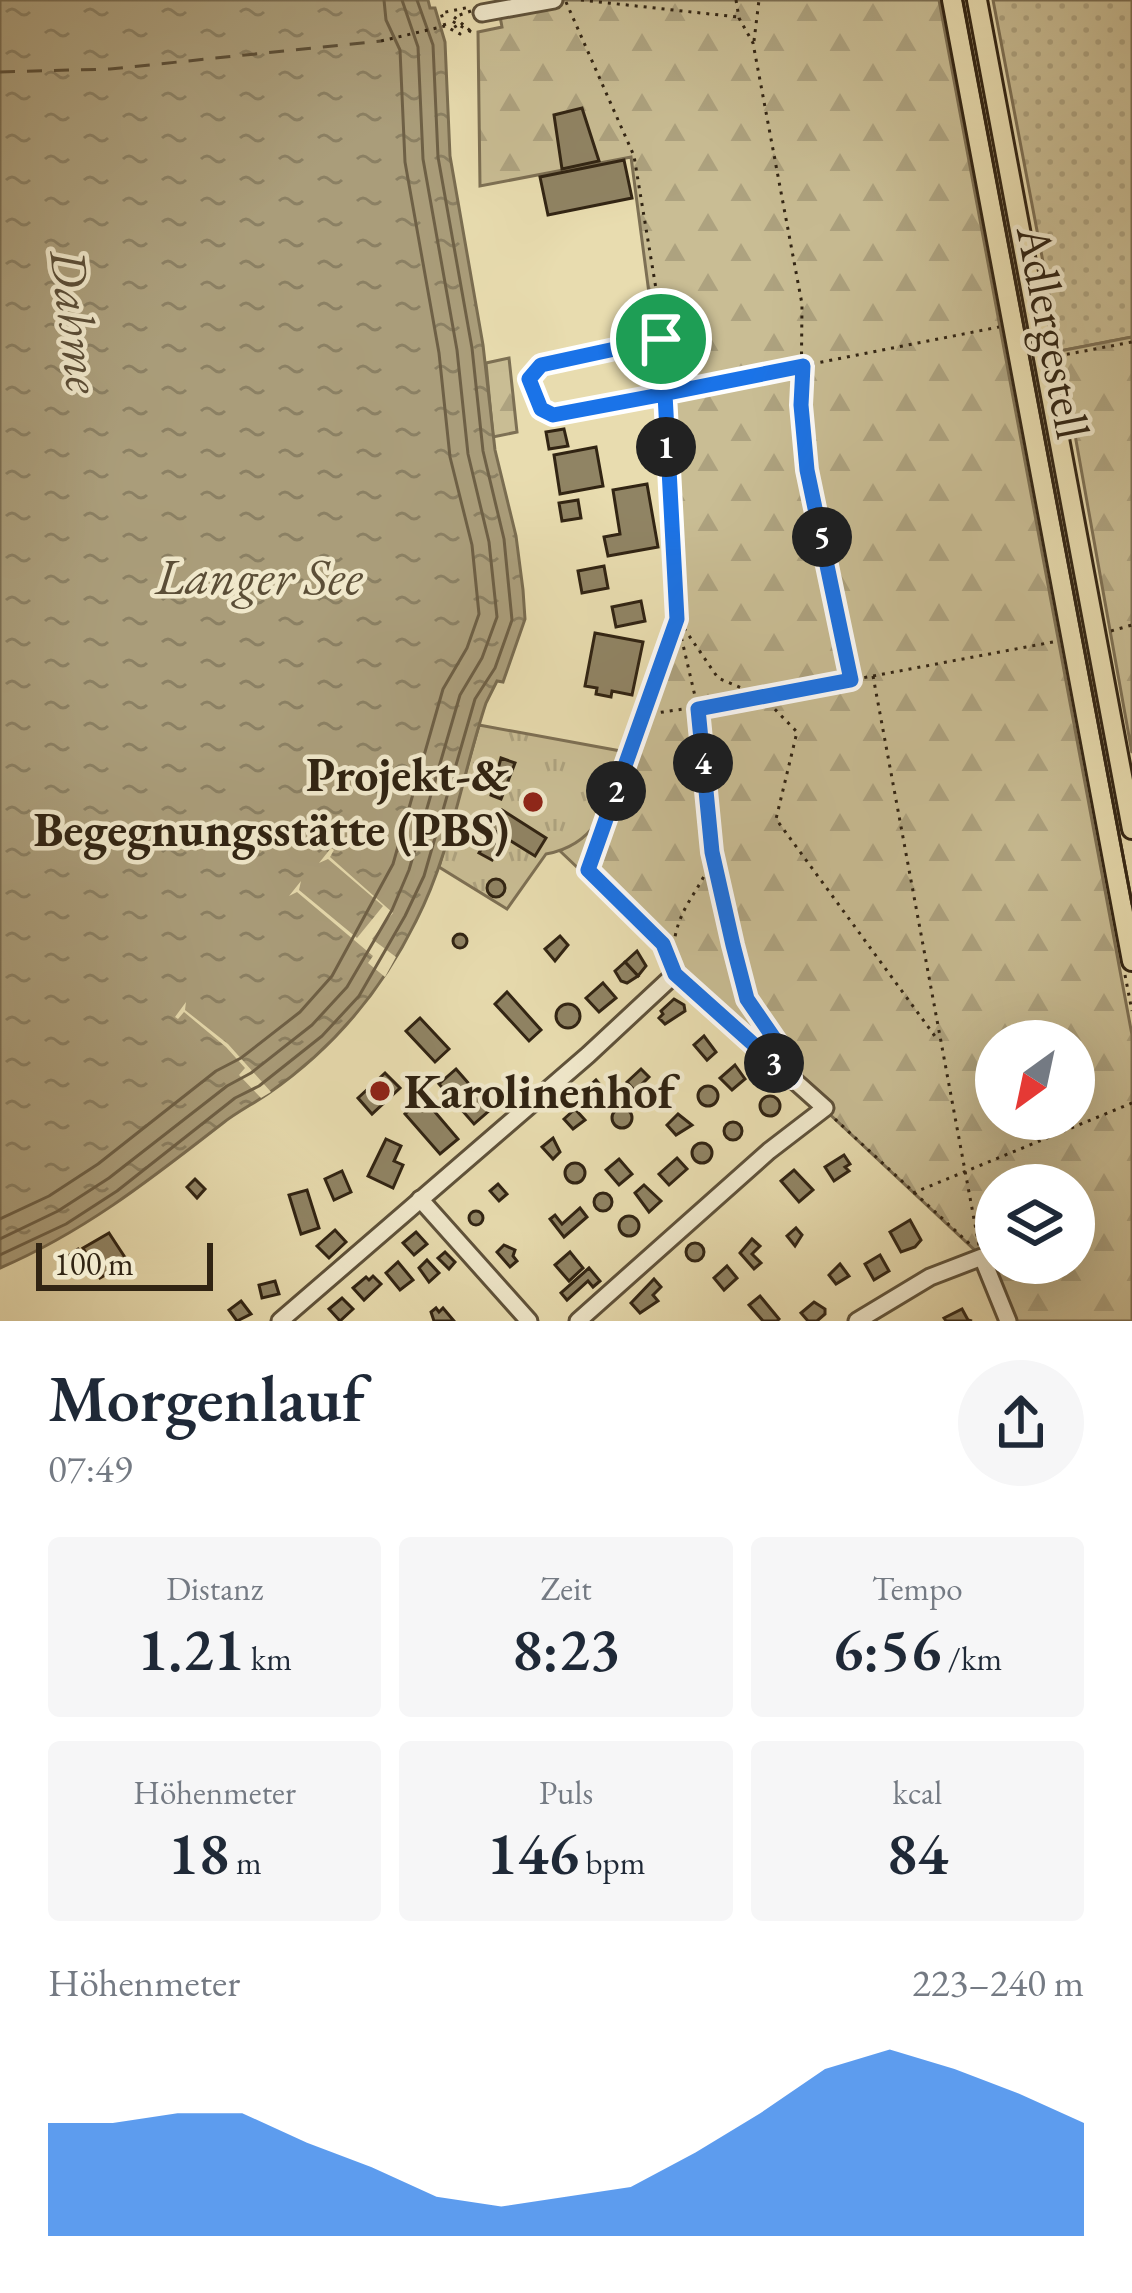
<!DOCTYPE html>
<html lang="de">
<meta charset="utf-8">
<style>
body{margin:0;font-family:"EB Garamond",serif;background:#f6f6f7;color:#1f2937;height:100vh;display:flex;flex-direction:column;font-size:45px;white-space:nowrap}
*{box-sizing:border-box;margin:0}
p{font-size:39px;color:#747a83}
.icon{flex:none;width:66px;height:66px;fill:none;stroke:currentColor;stroke-width:2;stroke-linecap:round;stroke-linejoin:round}
.map{position:relative;height:1321px;overflow:hidden}
.details{display:flex;flex-direction:column;background:#fff;flex:1}
.details>*{flex:none}
.needle{width:78px;rotate:213deg}
.controls{position:absolute;left:975px;top:1020px;display:grid;gap:24px}
.controls a{display:grid;place-items:center;width:120px;height:120px;border-radius:50%;background:#fff;box-shadow:0 12px 48px #0002;font-size:60px}
.scale{position:absolute;left:36px;bottom:30px;width:177px;box-sizing:border-box;padding-left:12px;border:6px solid #312413;border-top:0;font-size:33px;line-height:42px;white-space:nowrap;color:#312413;-webkit-text-stroke:9px #f0e8cb;paint-order:stroke}
.pin{position:absolute;display:grid;place-items:center;width:102px;height:102px;color:#fff;margin:-51px;border:6px solid #fff;border-radius:50%;box-shadow:0 3px 12px #0007}
.km{position:absolute;width:60px;height:60px;margin:-30px;border-radius:50%;background:#222;color:#fff;font-size:33px;line-height:60px;text-align:center}
.round{display:grid;place-items:center;flex:none;width:126px;height:126px;border-radius:63px;background:#f6f6f7}
.head{display:flex;align-items:center;justify-content:space-between;height:204px;padding:0 48px}
h1{font-size:66px;font-weight:600;line-height:90px}
.stats{display:grid;grid-template-columns:repeat(3,1fr);gap:18px;height:204px;padding:12px 48px}
.stats div{display:grid;align-content:center;border-radius:12px;background:#f6f6f7;text-align:center}
.stats b{font-size:60px;font-weight:600}
.stats small{font-size:33px;font-weight:400}
.stats p{font-size:33px}
.chart{height:336px;padding:24px 48px}
.chart p{display:flex;justify-content:space-between}
.chart svg{width:100%;height:216px;margin-top:12px;fill:#1a73e8;opacity:.7}
.map>svg:first-child{display:block}
.grass{fill:url(#grass-dots);stroke:#7d7054;stroke-width:3}
.forest{fill:url(#forest-firs);stroke:#7d7054;stroke-width:3;fill-rule:evenodd}
.park{fill:url(#park-tufts);stroke:#7d7054;stroke-width:3}
.water{fill:url(#water-ripples);stroke:#7a6d51;stroke-width:3}
.pier{fill:#e8dcaf}
.lines{fill:none;stroke-linecap:round;stroke-linejoin:round}
.shore{stroke:#6e6046;stroke-width:3}
.ferry{stroke:#5b4e37;stroke-width:3;stroke-dasharray:15 12;stroke-linecap:butt}
.building{fill:#908464;stroke:#312413;stroke-width:3}
.minor-casing{stroke:#5f523a;stroke-width:21}
.major-casing{stroke:#312413;stroke-width:24}
.path{stroke:#312413;stroke-width:3;stroke-dasharray:3 6;stroke-linecap:butt}
.minor{stroke:#f0e8cb;stroke-width:15}
.major{stroke:#e8dcaf;stroke-width:18}
.tram{stroke:#312413;stroke-width:3}
.route-casing{stroke:#fff;stroke-width:24}
.route{stroke:#1a73e8;stroke-width:15}
.poi-dot{fill:#8f2418;stroke:#f0e8cb;stroke-width:4.5}
.labels{text-anchor:middle;stroke-width:9;stroke-linejoin:round;paint-order:stroke}
.street-label{font-size:48px;fill:#312413;stroke:#f0e8cb}
.poi-label{font-size:48px;font-weight:bold;fill:#312413;stroke:#f0e8cb;text-anchor:end}
.water-label{font-size:51px;font-style:italic;fill:#5b4e37;stroke:#f0e8cb}
</style>
<div class="map">
<svg width="1132" height="1321" viewBox="0 0 1132 1321">
<defs>
<pattern id="grass-dots" width="8" height="8" patternUnits="userSpaceOnUse" patternTransform="scale(3)"><rect width="8" height="8" fill="#c9bd94"/><path d="M2 2h.1M6 6h.1" fill="none" stroke="#ada27f" stroke-width="1.8" stroke-linecap="round"/></pattern>
<pattern id="forest-firs" width="22" height="20" patternUnits="userSpaceOnUse" patternTransform="scale(3)"><rect width="22" height="20" fill="#c9bd94"/><path d="M5 1l3.5 6h-7zM16 11l3.5 6h-7z" fill="#ada27f"/></pattern>
<pattern id="park-tufts" width="24" height="20" patternUnits="userSpaceOnUse" patternTransform="scale(3)"><rect width="24" height="20" fill="#c9bd94"/><path d="M3 7l-1-3M5 7V3M7 7l1-3M15 17l-1-3M17 17v-4M19 17l1-3" fill="none" stroke="#ada27f"/></pattern>
<pattern id="water-ripples" width="26" height="14" patternUnits="userSpaceOnUse" patternTransform="scale(3)"><rect width="26" height="14" fill="#aa9d7a"/><path d="M2 4q2-2 4 0t4 0M15 11q2-2 4 0t4 0" fill="none" stroke="#8b8063"/></pattern>
</defs>
<rect width="100%" height="100%" fill="#e8dcaf"/>
<filter id="stains"><feTurbulence type="fractalNoise" baseFrequency=".00167" numOctaves="4"/><feColorMatrix values="0 0 0 0 .2 0 0 0 0 .09 0 0 0 0 .02 0 0 0 .5 -.17"/></filter>
<radialGradient id="worn" r=".72"><stop offset=".6" stop-color="#630" stop-opacity="0"/><stop offset="1" stop-color="#630" stop-opacity=".3"/></radialGradient>
<!-- grass -->
<polygon class="grass" points="993,0 1132,0 1132,337 1060,351"/>
<!-- forest -->
<g class="forest">
<path d="M497,0H939L1132,1035V1321H1014L982,1257L791,1078L681,966L560,851L602,821L675,619V595L654,331L631,157L480,186L478,32L502,27ZM996,1041H1074V1119H996ZM996,1185H1074V1263H996Z"/>
<polygon points="1132,337 1132,753 1060,351"/>
<polygon points="509,358 517,432 493,437 486,363"/>
</g>
<!-- park -->
<path class="park" d="M479,725L626,752C610,798 601,844 546,854L507,909L439,867Z"/>
<!-- water -->
<path class="water" d="M0,0H428L430,8H435L445,42L450,156L483,345L495,450L516,536L523,590L525,619L503,682L497,681L486,703C462,775 451,853 416,921C381,992 334,1048 269,1093C253,1104 237,1112 223,1123C151,1179 84,1232 0,1268Z"/>
<!-- pier -->
<g class="pier">
<polygon points="331,848 334,850 330,857 393,913 372,939 396,957 385,977 368,963 373,956 297,892 289,896 301,881 299,890 357,938 383,906 328,859 319,863"/>
<polygon points="186,1002 185,1010 228,1044 271,1092 261,1098 239,1075 245,1068 226,1047 184,1012 178,1019 175,1017"/>
</g>
<g class="lines">
<!-- shore -->
<g class="shore">
<polyline points="0,1219 49,1196 98,1164 216,1071 241,1058 300,1012 332,976 393,864 443,689 467,648 479,614 472,545 450,457 439,353 405,162 400,50 386,20 384,0"/>
<polyline points="0,1239 58,1211 109,1178 227,1086 251,1073 312,1025 347,987 392,910 409,870 460,695 482,658 497,617 489,542 468,454 457,350 423,159 418,47 402,0"/>
<polyline points="0,1255 66,1224 117,1191 235,1098 259,1086 322,1036 359,996 405,916 424,876 475,699 495,668 512,620 504,539 483,451 472,348 438,157 433,45 417,0"/>
</g>
<!-- ferry -->
<polyline class="ferry" points="0,72 110,69 381,41"/>
</g>
<!-- building -->
<g class="building">
<polygon points="582,108 599,161 562,169 554,115"/>
<polygon points="624,160 632,198 548,215 540,177"/>
<polygon points="564,429 568,446 549,449 546,432"/>
<polygon points="596,447 603,486 560,494 554,455"/>
<polygon points="647,484 658,547 608,556 604,537 620,534 613,490"/>
<polygon points="578,500 581,518 562,521 559,503"/>
<polygon points="604,566 608,588 582,593 578,571"/>
<polygon points="641,601 645,621 616,627 612,607"/>
<polygon points="595,633 643,642 632,695 612,691 611,697 596,694 597,688 585,686"/>
<polygon points="501,758 515,763 501,799 491,795"/>
<polygon points="502,810 546,838 535,856 490,828"/>
<polygon points="487,839 500,846 492,860 479,853"/>
<circle cx="496" cy="888" r="9"/>
<circle cx="460" cy="941" r="7"/>
<polygon points="560,936 568,945 555,961 545,949"/>
<polygon points="637,951 646,966 638,976 625,962"/>
<polygon points="625,962 638,976 627,983 621,981 615,971"/>
<polygon points="603,983 616,998 599,1012 586,998"/>
<polygon points="507,992 541,1030 529,1041 495,1004"/>
<polygon points="674,999 684,1005 685,1011 665,1024 659,1018 663,1014 661,1011"/>
<circle cx="568" cy="1016" r="12"/>
<polygon points="420,1018 449,1049 435,1062 406,1031"/>
<polygon points="704,1036 716,1052 707,1060 694,1045"/>
<polygon points="735,1065 745,1079 732,1090 720,1078"/>
<polygon points="456,1069 491,1109 474,1124 439,1084"/>
<polygon points="641,1069 649,1077 635,1091 627,1082"/>
<polygon points="385,1073 400,1088 372,1114 358,1098"/>
<polygon points="596,1080 608,1094 602,1099 596,1093 592,1097 585,1090"/>
<circle cx="708" cy="1096" r="10"/>
<circle cx="770" cy="1106" r="10"/>
<polygon points="423,1098 458,1139 440,1154 405,1114"/>
<circle cx="622" cy="1118" r="10"/>
<polygon points="575,1109 585,1120 573,1129 564,1119"/>
<polygon points="678,1114 692,1125 676,1135 667,1125"/>
<circle cx="733" cy="1131" r="9"/>
<polygon points="553,1138 560,1152 553,1159 542,1147"/>
<polygon points="386,1139 401,1146 394,1161 403,1165 393,1188 368,1176"/>
<circle cx="702" cy="1153" r="10"/>
<polygon points="844,1155 850,1164 845,1167 849,1171 834,1181 825,1167"/>
<polygon points="677,1158 687,1169 669,1185 659,1174"/>
<polygon points="619,1159 632,1174 619,1185 606,1170"/>
<circle cx="575" cy="1173" r="10"/>
<polygon points="794,1170 813,1190 799,1202 781,1181"/>
<polygon points="342,1171 351,1192 334,1200 325,1179"/>
<polygon points="195,1179 205,1189 197,1198 187,1187"/>
<polygon points="498,1184 507,1194 499,1201 490,1191"/>
<polygon points="644,1185 661,1201 649,1212 635,1193"/>
<polygon points="307,1190 319,1228 301,1234 289,1195"/>
<circle cx="603" cy="1202" r="9"/>
<polygon points="580,1208 587,1217 564,1237 550,1219 555,1215 562,1224"/>
<circle cx="476" cy="1218" r="7"/>
<circle cx="629" cy="1226" r="10"/>
<polygon points="910,1220 921,1240 915,1247 901,1252 890,1232"/>
<polygon points="796,1228 802,1235 795,1246 787,1236"/>
<polygon points="335,1230 346,1242 329,1258 317,1246"/>
<polygon points="416,1232 427,1244 414,1255 403,1243"/>
<polygon points="109,1233 128,1262 100,1278 83,1248"/>
<polygon points="752,1239 760,1246 752,1254 761,1263 754,1269 740,1253"/>
<circle cx="695" cy="1252" r="9"/>
<polygon points="504,1245 515,1250 513,1256 517,1261 510,1267 497,1252"/>
<polygon points="78,1249 87,1263 74,1272 65,1258"/>
<polygon points="445,1252 455,1262 449,1269 438,1258"/>
<polygon points="570,1252 583,1268 569,1281 555,1265"/>
<polygon points="880,1255 889,1271 874,1280 865,1264"/>
<polygon points="427,1260 439,1273 429,1282 419,1268"/>
<polygon points="398,1262 413,1280 400,1290 386,1273"/>
<polygon points="840,1264 849,1276 836,1284 829,1275"/>
<polygon points="727,1266 737,1278 724,1290 714,1278"/>
<polygon points="589,1268 600,1281 593,1287 588,1281 567,1300 561,1293"/>
<polygon points="373,1276 381,1284 364,1300 353,1288 366,1277 369,1280"/>
<polygon points="654,1279 661,1287 653,1295 658,1301 640,1313 631,1303"/>
<polygon points="275,1281 279,1294 262,1298 259,1285"/>
<polygon points="760,1296 779,1319 777,1321 763,1321 749,1305"/>
<polygon points="342,1298 353,1309 340,1321 329,1309"/>
<polygon points="241,1301 251,1314 237,1321 229,1310"/>
<polygon points="814,1302 825,1309 825,1314 817,1321 808,1321 801,1313"/>
<polygon points="436,1308 439,1312 443,1308 454,1321 434,1321 431,1312"/>
<polygon points="962,1309 968,1320 972,1321 946,1321 944,1318"/>
</g>
<g class="lines">
<!-- minor casing -->
<g class="minor-casing">
<g id="minor">
<polyline points="482,13 554,0"/>
<polyline points="420,1199 529,1321"/>
<polyline points="280,1321 588,1055 675,974"/>
<polyline points="578,1321 769,1151 825,1108 675,974 663,944 588,870"/>
<polyline points="857,1321 930,1277 982,1257 1008,1321"/>
</g>
</g>
<!-- major casing -->
<g class="major-casing">
<g id="major">
<polyline points="952,0 1132,961"/>
<polyline points="977,0 1132,829"/>
</g>
</g>
<!-- path -->
<g class="path">
<polyline points="581,0 738,17"/>
<polyline points="736,0 739,18 753,43 802,304 801,405 807,470 851,680"/>
<polyline points="566,2 634,156 661,319 658,395"/>
<polyline points="445,26 441,13 470,7"/>
<polyline points="381,41 445,26 460,34 452,21 473,33 454,17 471,11"/>
<polyline points="754,41 759,0"/>
<path d="M661,339L541,365L529,379C533,397 536,406 553,415L999,327"/>
<polyline points="612,354 651,395"/>
<polyline points="1058,356 1132,342"/>
<path d="M665,396L677,619L698,709L712,852C708,883 682,900 675,937"/>
<polyline points="679,621 718,678 763,697 797,732 776,819 937,1039"/>
<polyline points="1111,631 1132,625"/>
<polyline points="873,676 979,1246"/>
<polyline points="767,696 1058,641"/>
<polyline points="643,715 757,698"/>
<polyline points="713,854 747,999 787,1055"/>
<polyline points="593,857 676,623"/>
<polyline points="1125,975 1132,1011"/>
<polyline points="835,1119 973,1247"/>
<polyline points="913,1193 1132,1103"/>
</g>
<!-- minor -->
<use href="#minor" class="minor"/>
<!-- major -->
<use href="#major" class="major"/>
<!-- tram -->
<polyline class="tram" points="963,0 1132,904"/>
</g>
<g class="lines">
<!-- route casing -->
<g class="route-casing">
<polyline id="route" points="661,339 541,365 529,379 541,409 553,415 665,394 677,619 588,870 663,944 675,974 791,1078 789,1060 747,999 733,945 712,852 698,709 851,680 807,470 801,405 803,366 658,395 661,339"/>
</g>
<!-- route -->
<use href="#route" class="route"/>
</g>
<!-- markers -->
<g class="poi-dot">
<circle cx="533" cy="802" r="12"/>
<circle cx="380" cy="1091" r="12"/>
</g>
<g class="labels">
<!-- street labels -->
<g class="street-label">
<text transform="translate(1054 332) rotate(79)" y="17">Adlergestell</text>
</g>
<!-- poi labels -->
<g class="poi-label">
<text x="509" y="791">Projekt-&amp;<tspan x="509" dy="55">Begegnungsstätte (PBS)</tspan></text>
<text x="404" y="1108" text-anchor="start">Karolinenhof</text>
</g>
<!-- water labels -->
<g class="water-label">
<text transform="translate(77 321) rotate(83)" y="18">Dahme</text>
<text x="259" y="594">Langer See</text>
</g>
</g>
<rect width="100%" height="100%" filter="url(#stains)"/>
<rect width="100%" height="100%" fill="url(#worn)"/>
</svg>
<div class="controls">
<a><svg class="needle" viewBox="-14 -14 28 28"><path d="M0-13l5 13h-10z" fill="#e53935"/><path d="M0 13l5-13h-10z" fill="#747a83"/></svg></a>
<a><svg class="icon" aria-label="layers" viewBox="0 0 24 24"><path d="M12 4l9 5-9 5-9-5zM3 14l9 5 9-5"/></svg></a>
</div>
<div class="scale">100 m</div>
<div class="pin" style="left:661px;top:339px;background:#1e9e55"><svg class="icon" aria-label="arrive" viewBox="0 0 24 24"><path d="M6 21V4h12l-3 4 3 4H6"/></svg></div>
<b class="km" style="left:666px;top:447px">1</b>
<b class="km" style="left:616px;top:791px">2</b>
<b class="km" style="left:774px;top:1063px">3</b>
<b class="km" style="left:703px;top:763px">4</b>
<b class="km" style="left:822px;top:537px">5</b>
</div>
<section class="details">
<div class="head"><div><h1>Morgenlauf</h1><p>07:49</p></div><a class="round"><svg class="icon" aria-label="share" viewBox="0 0 24 24"><path d="M12 15V3M7 8l5-5 5 5M5 13v7h14v-7"/></svg></a></div>
<div class="stats">
<div><p>Distanz</p><b>1.21<small> km</small></b></div>
<div><p>Zeit</p><b>8:23</b></div>
<div><p>Tempo</p><b>6:56<small> /km</small></b></div>
</div>
<div class="stats">
<div><p>Höhenmeter</p><b>18<small> m</small></b></div>
<div><p>Puls</p><b>146<small> bpm</small></b></div>
<div><p>kcal</p><b>84</b></div>
</div>
<div class="chart"><p><span>Höhenmeter</span>223–240 m</p>
<svg viewBox="0 0 160 44" preserveAspectRatio="none"><path d="M0 44V21L10 21L20 19L30 19L40 25L50 30L60 36L70 38L80 36L90 34L100 27L110 19L120 10L130 6L140 10L150 15L160 21V44z"/></svg>
</div>
</section>
